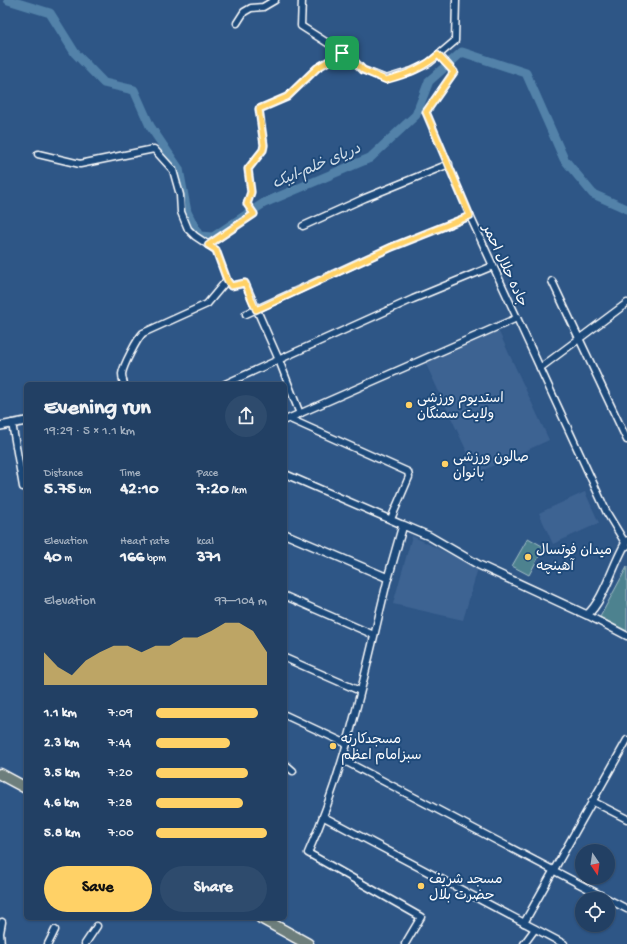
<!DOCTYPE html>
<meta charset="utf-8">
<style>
body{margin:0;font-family:"Gochi Hand","Playpen Sans Arabic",sans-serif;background:#2e4b6d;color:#f1f3f6;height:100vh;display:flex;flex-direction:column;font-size:15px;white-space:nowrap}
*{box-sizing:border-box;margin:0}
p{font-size:13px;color:#a2afbf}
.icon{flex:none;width:22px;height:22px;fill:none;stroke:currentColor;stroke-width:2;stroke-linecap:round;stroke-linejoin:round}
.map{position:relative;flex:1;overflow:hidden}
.details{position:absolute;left:24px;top:382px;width:263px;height:538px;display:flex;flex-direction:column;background:#224064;border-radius:6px;box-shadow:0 1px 3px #0004,0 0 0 1px #3f5978}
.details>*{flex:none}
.needle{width:26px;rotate:167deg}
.buttons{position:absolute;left:575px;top:844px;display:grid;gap:8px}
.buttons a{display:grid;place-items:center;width:40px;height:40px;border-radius:50%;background:#224064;box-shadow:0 1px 3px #0004,0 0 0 1px #3f5978;font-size:20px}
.pin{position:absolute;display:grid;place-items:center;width:34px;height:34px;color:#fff;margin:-17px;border-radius:8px;box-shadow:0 2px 6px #0006}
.round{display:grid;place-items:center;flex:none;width:42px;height:42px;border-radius:21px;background:#2e4b6d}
.summary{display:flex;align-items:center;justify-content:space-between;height:68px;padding:0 20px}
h1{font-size:22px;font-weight:700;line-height:30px}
.metrics{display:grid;grid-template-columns:repeat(3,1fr);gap:6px;height:68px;padding:4px 20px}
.metrics div{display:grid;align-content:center}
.metrics b{font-size:17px;font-weight:700}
.metrics small{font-size:11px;font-weight:400}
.metrics p{font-size:11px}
.chart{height:112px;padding:8px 20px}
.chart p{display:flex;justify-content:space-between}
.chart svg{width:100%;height:72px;margin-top:4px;fill:#ffd166;opacity:.7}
.cta{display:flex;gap:8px;margin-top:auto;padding:8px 20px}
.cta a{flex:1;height:46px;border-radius:24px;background:#ffd166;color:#111;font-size:16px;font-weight:700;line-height:46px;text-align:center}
.cta a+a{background:#2e4b6d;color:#f1f3f6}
ul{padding:0 20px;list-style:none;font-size:13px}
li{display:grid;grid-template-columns:64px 48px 1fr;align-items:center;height:30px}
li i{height:10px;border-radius:5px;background:#ffd166}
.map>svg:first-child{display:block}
.built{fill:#3e6392}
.green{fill:#4e828f;stroke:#a6c0c7}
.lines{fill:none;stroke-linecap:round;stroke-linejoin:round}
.river{stroke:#5282a9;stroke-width:9}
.minor-casing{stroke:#fff;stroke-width:9}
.tertiary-casing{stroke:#fff;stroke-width:10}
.trunk-casing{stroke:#fff;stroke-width:13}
.minor{stroke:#1f4a7a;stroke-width:6}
.tertiary{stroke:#1f4a7a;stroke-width:7}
.trunk{stroke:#6d7e7c;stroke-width:10}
.route-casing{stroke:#fff;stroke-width:8}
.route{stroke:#ffd166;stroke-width:5}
.poi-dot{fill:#ffd166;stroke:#1f4a7a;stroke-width:1.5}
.labels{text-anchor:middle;stroke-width:4;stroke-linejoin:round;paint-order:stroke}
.street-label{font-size:14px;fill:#fff;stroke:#1f4a7a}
.poi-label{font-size:14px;fill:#fff;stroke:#1f4a7a;text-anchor:start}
.water-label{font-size:15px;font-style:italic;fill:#d4e0ea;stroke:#1f4a7a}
</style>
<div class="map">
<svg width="627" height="944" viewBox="0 0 627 944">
<rect width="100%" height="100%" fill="#2e5686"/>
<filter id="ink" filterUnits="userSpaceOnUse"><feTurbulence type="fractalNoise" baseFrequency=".025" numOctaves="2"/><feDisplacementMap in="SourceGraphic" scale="8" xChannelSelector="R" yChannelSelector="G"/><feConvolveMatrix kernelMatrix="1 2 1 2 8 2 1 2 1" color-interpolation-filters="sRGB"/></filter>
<g filter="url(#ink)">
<!-- built -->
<g class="built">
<polygon points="498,330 549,440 477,473 425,362"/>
<polygon points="585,492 599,523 553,544 539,513"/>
<polygon points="412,536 478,568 463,620 393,604"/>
</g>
<!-- green -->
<g class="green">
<polygon points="528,538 544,547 529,575 512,566"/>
<polygon points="627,567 627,631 600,617"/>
</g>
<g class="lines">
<!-- river -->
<polyline class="river" points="8,0 50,13 75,53 104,83 134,90 150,126 179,169 187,212 199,236 213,237 264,203 370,158 416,115 429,81 462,52 526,73 564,159 593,194 627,209"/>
<!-- minor casing -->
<g class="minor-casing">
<g id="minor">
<polyline points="302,0 301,26 351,58 363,70 386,79 412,71 429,63 455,41 456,0"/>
<polyline points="237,23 244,12 251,8 263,7 275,0"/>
<polyline points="439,55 454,72 426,112 470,216 607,513 627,546"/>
<polyline points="38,154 80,164 154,149 173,170 180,195 181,212 188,229 195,236 216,250 227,280 231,286 245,283 279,360 300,414"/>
<polyline points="303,226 365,198 449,164"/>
<polyline points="208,245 254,214 247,204 251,192 248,169 263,150 264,145 259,109 287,97 317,68 342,53"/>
<polyline points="552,281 627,440"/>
<polyline points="246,314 392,247 470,216"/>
<polyline points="540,368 627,303"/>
<path d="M124,384C123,381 122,377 122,374C123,366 137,339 143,333L207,304L227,280"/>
<polyline points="225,384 413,299 493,266"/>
<polyline points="290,419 408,472 409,477 391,519"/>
<polyline points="285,420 517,318"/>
<polyline points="12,423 23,487 26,486"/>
<polyline points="285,474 403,525"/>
<path d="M388,578C365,671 347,766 308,853L421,917L405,944"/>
<polyline points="285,596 374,635"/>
<polyline points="587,615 627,636"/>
<polyline points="285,658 360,691"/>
<polyline points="285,715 347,744"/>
<polyline points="343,760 627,909"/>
<polyline points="285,764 293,771"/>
<polyline points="592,801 627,819"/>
<polyline points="324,817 564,944"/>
<polyline points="524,923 627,740"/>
<polyline points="1,944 0,933 2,922"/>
<polyline points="48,944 55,930"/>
<polyline points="85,944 97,926"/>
<polyline points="524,944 535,929"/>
</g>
</g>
<!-- tertiary casing -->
<g class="tertiary-casing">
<g id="tertiary">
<polyline points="0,426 26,421"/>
<path d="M285,534L388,578L403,525L429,536L479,565L587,615C604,601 614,561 627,541"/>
</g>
</g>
<!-- trunk casing -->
<g class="trunk-casing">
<g id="trunk">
<polyline points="0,774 26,788"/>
<polyline points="261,918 308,944"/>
</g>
</g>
<!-- minor -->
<use href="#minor" class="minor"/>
<!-- tertiary -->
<use href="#tertiary" class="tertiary"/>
<!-- trunk -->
<use href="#trunk" class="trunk"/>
</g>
</g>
<g class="lines" filter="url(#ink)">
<!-- route casing -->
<g class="route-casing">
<path id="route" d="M342,53L351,58L363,70L386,80C405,75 424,68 438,55L454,72L426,112L470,216L392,247L256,310L245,283L231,286L227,280L216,250L208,245L254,214L247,204L251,192L248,169L263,150L264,145L259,109L287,97L317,68Z"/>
</g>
<!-- route -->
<use href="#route" class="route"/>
</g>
<!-- markers -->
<g class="poi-dot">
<circle cx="409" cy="405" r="4"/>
<circle cx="445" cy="464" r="4"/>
<circle cx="528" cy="557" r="4"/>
<circle cx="333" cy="746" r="4"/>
<circle cx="421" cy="886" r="4"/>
</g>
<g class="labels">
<!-- street labels -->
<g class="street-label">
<text transform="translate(506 265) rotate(65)" y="5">جاده حلال احمر</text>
</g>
<!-- poi labels -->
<g class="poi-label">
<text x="417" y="402">استدیوم ورزشی<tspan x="417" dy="16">ولایت سمنگان</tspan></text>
<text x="453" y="461">صالون ورزشی<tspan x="453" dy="16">بانوان</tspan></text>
<text x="536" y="554">میدان فوتسال<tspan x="536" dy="16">آهینچه</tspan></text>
<text x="341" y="743">مسجدکارته<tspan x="341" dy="16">سبزامام اعظم</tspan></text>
<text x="429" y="883">مسجد شریف<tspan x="429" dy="16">حضرت بلال</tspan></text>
</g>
<!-- water labels -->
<g class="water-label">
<text transform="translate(316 165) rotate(-23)" y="5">دریای خلم-ایبک</text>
</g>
</g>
</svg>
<div class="buttons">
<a><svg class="needle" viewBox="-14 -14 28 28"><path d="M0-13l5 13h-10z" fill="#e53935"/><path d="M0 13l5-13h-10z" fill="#a2afbf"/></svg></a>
<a><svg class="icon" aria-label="locate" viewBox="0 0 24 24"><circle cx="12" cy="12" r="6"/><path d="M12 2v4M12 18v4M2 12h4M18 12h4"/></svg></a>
</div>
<div class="pin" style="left:342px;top:53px;background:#1e9e55"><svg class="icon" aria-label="arrive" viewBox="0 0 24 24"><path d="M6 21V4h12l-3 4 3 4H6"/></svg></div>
<section class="details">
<div class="summary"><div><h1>Evening run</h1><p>19:29 · 5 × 1.1 km</p></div><a class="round"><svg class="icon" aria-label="share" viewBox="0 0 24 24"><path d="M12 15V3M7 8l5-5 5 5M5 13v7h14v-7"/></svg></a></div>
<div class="metrics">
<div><p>Distance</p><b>5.75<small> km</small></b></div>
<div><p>Time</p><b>42:10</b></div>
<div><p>Pace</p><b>7:20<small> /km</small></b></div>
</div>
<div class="metrics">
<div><p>Elevation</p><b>40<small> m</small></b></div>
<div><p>Heart rate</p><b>166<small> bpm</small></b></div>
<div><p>kcal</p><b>371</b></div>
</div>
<div class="chart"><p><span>Elevation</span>97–104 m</p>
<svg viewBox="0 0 160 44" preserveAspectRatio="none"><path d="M0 44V24L10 33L20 38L30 29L40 24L50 20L60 20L70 24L80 20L90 20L100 15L110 15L120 11L130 6L140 6L150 11L160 24V44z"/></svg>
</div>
<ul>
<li><b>1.1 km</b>7:09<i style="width:92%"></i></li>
<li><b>2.3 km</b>7:44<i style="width:67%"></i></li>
<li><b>3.5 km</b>7:20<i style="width:83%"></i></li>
<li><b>4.6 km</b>7:28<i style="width:78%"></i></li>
<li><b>5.8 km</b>7:00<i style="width:100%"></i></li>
</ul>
<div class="cta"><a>Save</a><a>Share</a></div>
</section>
</div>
